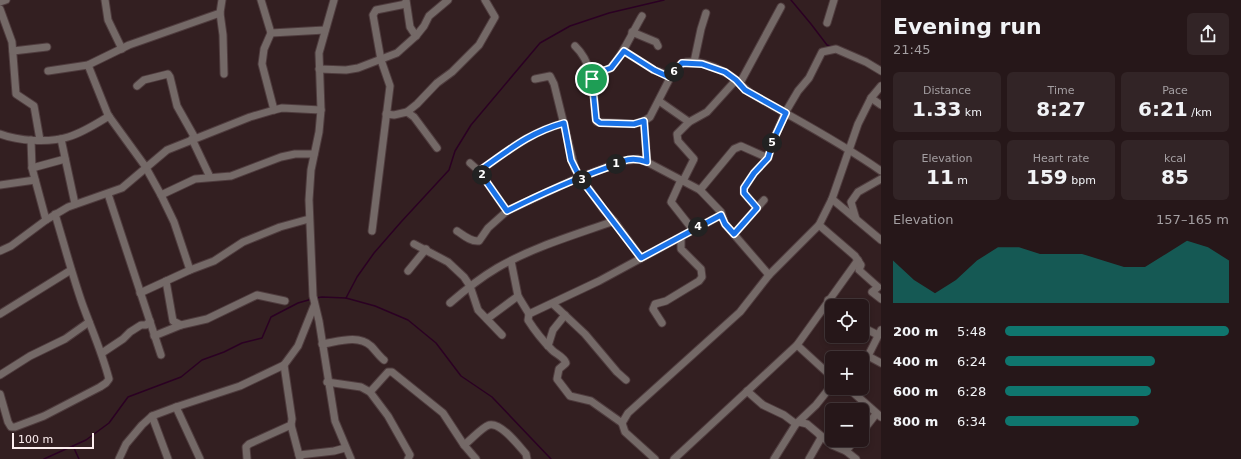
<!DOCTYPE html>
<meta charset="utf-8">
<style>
body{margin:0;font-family:"DejaVu Sans",sans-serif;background:#322426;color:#f1f3f6;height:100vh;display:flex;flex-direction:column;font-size:15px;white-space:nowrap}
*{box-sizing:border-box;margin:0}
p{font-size:13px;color:#a49fa2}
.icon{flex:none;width:22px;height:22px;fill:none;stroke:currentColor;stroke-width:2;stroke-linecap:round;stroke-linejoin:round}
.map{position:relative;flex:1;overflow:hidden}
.sheet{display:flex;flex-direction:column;background:#261719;width:360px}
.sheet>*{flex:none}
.controls{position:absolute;left:825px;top:299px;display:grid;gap:8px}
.controls a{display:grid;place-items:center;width:44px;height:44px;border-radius:6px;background:#261719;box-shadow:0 2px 6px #0003,0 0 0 1px #423638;font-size:20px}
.scale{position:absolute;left:12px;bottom:10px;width:82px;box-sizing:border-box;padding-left:4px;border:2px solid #fdeeef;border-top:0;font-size:11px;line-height:14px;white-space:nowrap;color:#fdeeef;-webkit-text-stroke:3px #331f21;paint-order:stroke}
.pin{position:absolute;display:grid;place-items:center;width:34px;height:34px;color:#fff;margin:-17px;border:2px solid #fff;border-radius:50%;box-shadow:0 1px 4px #0007}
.km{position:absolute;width:20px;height:20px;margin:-10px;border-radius:50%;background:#222;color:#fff;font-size:11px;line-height:20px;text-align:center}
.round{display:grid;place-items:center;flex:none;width:42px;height:42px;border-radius:6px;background:#322426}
.headline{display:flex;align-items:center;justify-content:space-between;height:68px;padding:0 12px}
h1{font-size:22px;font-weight:700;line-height:30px}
.figures{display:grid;grid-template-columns:repeat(3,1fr);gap:6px;height:68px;padding:4px 12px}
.figures div{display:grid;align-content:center;border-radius:6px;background:#322426;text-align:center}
.figures b{font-size:20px;font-weight:700}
.figures small{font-size:11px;font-weight:400}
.figures p{font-size:11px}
.chart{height:112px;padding:8px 12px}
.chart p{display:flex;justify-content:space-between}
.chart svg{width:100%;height:72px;margin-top:4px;fill:#0f766e;opacity:.7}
ul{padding:0 12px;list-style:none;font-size:13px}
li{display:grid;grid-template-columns:64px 48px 1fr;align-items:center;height:30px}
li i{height:10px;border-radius:5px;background:#0f766e}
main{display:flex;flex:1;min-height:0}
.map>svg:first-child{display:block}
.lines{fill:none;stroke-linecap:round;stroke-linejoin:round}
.stream{stroke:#2b0023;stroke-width:1.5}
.minor-casing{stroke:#4f3c3e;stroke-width:9}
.minor{stroke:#746967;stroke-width:7}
.route-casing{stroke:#fff;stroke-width:8}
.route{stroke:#1a73e8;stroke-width:5}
</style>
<main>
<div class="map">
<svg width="881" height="459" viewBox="0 0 881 459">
<rect width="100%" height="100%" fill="#331f21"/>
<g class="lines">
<!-- stream -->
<g class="stream">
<polyline points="791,0 811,24 827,45 833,47"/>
<polyline points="316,298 322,297 346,298 375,306 408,320 436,343 461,376 492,397 551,459"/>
<polyline points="346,298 357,277 374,253 401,222 449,170 455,151 471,125 540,43 570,26 609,13 664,0"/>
<polyline points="73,446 79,459"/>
<polyline points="44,459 86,440 109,423 128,397 181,377 202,360 224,352 242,343 262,338 271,317 298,303 312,299"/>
</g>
<!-- minor casing -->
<g class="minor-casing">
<g id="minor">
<polyline points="105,0 108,20 122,49"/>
<polyline points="222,0 220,13 223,35 224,74"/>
<polyline points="261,0 271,33 264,49 262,64 274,110"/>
<polyline points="334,0 319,53 321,110 319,132 311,170 309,200 313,296 319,321 335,421 351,459"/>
<polyline points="406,0 410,27 416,36"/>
<polyline points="0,2 6,0"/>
<polyline points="0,9 12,42 16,94 34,106 40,140"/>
<polyline points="827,23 834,0"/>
<polyline points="632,32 656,42 658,46"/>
<polyline points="271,33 325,30"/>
<path d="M575,46C595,65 593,94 596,120L597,122L634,124L644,121L650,117L671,76L682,63C696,59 714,66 726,73C737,78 742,88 752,94C795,119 840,142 881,171"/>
<polyline points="13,51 47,47"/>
<polyline points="624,51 654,70 671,76"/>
<polyline points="694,62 701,29 706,13"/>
<polyline points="88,65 108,115 145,166 161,195 174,222 190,270"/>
<polyline points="319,69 346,70 358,68 397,53 416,36 424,26 429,16 448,0"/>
<polyline points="48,71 88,65 129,45 220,13"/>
<polyline points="535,79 550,76 554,84 575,169 603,209 614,221 641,258"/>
<path d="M592,79L594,74C599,73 605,72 609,69C620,61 634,29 642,16"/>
<polyline points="740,83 781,7"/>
<polyline points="137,86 144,80 168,74 170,77 177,106 195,138"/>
<polyline points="871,98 881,105"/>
<polyline points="659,101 689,122"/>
<polyline points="407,112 414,117 437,148"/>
<polyline points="386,114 394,115 407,112 417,104 437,83 452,72 479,45 495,17 485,0"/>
<polyline points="644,121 647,162"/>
<path d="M0,134C18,141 49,143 68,137C82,133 96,124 109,116"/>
<polyline points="61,139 75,204"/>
<polyline points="192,139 210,177"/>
<polyline points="31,140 32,168 46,220"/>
<polyline points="470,163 479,171 507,211"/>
<polyline points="32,168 65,159"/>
<path d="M479,171C508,151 528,133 564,123"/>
<polyline points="681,180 671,202 693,230"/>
<polyline points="683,181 694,159 678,141 677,134 689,122 707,112 736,80"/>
<polyline points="0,185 35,180"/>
<polyline points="700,190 734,149 741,146 768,158"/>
<polyline points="108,194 161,355"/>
<polyline points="161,195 195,179 231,176 281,157 295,154 314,154"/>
<polyline points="832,199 881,240"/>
<polyline points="757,208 744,193 744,188 754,173 768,158 773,141 785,113 798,91 809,78 822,52 836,49 866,62 881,71"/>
<polyline points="856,219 851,202 858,192 881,179"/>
<polyline points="819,225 855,256 861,265 859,270 878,287 872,292 881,299"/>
<polyline points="372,231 390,86 381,60 373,15 376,10 406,4"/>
<path d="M457,231C463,235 471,242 479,241L488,228L507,211L573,180L623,161L638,159L647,162L700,190L721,212L725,224L769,275"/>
<polyline points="734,234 764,200"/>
<polyline points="414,244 448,262 464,277 470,286 478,310 502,335"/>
<polyline points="0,251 11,246 46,220 68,207 122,188 167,150 250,117 274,110 282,108 321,110"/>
<polyline points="511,261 518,296 529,314 599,281 721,215"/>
<polyline points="408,271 426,249"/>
<polyline points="166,281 173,321 181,325 207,319 257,295 285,301"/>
<polyline points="140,293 190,270 214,261 243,242 280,227 309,219"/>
<polyline points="828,300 835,306"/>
<path d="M450,303C465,290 480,278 497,268C533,247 575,235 614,221"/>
<polyline points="553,304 585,334 617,372 626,380"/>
<polyline points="0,314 71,270"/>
<path d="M529,314L528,320C535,331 543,341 552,350C556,354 564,357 566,363L559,369L557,379L570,396L591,401L622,423"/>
<polyline points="487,319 518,296"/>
<polyline points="662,323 653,309 655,304 666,301 699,281 702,277 701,269 681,249 681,237"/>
<polyline points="862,327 878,335"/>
<polyline points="154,336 181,325"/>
<path d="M322,344C337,342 358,334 371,346C375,350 379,356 384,360"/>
<polyline points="797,345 832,377"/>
<polyline points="548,346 553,330 565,315"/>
<polyline points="102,353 123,339 130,332 141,325 146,325 150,321"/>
<polyline points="868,356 881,363"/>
<polyline points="862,364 868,356 881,330"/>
<polyline points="284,365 292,419 291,425 300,459"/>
<polyline points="0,375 30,356 65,339 89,322"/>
<polyline points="327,382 361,387 370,392 388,416 410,455 408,459"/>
<polyline points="848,388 881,417"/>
<polyline points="747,391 763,405 784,415 796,424"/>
<polyline points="370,392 388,372 392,372 443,413 464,445 476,459"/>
<path d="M0,394L8,422L11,427H15L44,416L100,387L106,383L109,379C102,352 91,328 82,303C72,274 64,244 55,214"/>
<polyline points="176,407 200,459"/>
<polyline points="152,416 168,459"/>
<polyline points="799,422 807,424 832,445 846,451 856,459"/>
<polyline points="862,432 876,414"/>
<path d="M464,445C471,440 481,428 489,425C501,422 519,446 526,454L527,459"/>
<polyline points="846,451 855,440"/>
<polyline points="299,455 334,451 345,448"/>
<polyline points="119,459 126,444 142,425 152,416 176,407 240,386 284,365 298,346 314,306"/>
<polyline points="247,459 246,447 249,444 291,425"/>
<polyline points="655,459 625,432 622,423 628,413 740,312 769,275 819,225 832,199 858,124 871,98 881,86"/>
<polyline points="674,459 797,345 858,260"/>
<polyline points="774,459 796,424 816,405 832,385"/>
<polyline points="809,459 821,438 820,436"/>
</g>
</g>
<!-- minor -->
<use href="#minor" class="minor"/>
</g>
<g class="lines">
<!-- route casing -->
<g class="route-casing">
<path id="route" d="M592,79L596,120L600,123L634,124L644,121L647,162C639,159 632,158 623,161C617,162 612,166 606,168C572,180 539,195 507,211L479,171C508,151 528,133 564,123L571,160L580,178L641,258L721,215L725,224L734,234L757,208L744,193V188L754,173L768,158L773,141L786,113L745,90L736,80L725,72L702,64L682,63L669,77L654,70L624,51L611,68L594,74L592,79"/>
</g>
<!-- route -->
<use href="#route" class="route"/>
</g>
</svg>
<div class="controls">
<a><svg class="icon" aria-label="locate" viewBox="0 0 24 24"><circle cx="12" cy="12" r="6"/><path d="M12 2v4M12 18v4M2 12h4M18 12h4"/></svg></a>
<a>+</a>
<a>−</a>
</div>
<div class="scale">100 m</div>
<div class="pin" style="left:592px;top:79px;background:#1e9e55"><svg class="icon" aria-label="arrive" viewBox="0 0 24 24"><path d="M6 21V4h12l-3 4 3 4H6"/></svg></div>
<b class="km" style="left:616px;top:164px">1</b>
<b class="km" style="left:482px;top:175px">2</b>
<b class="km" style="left:582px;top:180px">3</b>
<b class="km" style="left:698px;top:227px">4</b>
<b class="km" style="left:772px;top:143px">5</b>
<b class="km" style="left:674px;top:72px">6</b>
</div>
<section class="sheet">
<div class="headline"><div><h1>Evening run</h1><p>21:45</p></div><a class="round"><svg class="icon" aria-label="share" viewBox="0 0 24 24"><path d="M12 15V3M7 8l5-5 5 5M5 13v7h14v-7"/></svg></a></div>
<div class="figures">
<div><p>Distance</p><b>1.33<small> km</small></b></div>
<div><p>Time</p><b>8:27</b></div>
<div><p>Pace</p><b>6:21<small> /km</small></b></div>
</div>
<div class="figures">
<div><p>Elevation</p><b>11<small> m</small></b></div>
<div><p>Heart rate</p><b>159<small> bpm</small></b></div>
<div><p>kcal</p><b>85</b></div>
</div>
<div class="chart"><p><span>Elevation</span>157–165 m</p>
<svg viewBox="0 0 160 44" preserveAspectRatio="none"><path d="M0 44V18L10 30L20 38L30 30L40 18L50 10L60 10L70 14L80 14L90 14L100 18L110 22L120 22L130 14L140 6L150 10L160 18V44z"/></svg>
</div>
<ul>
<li><b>200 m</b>5:48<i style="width:100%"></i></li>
<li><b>400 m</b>6:24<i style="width:67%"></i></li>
<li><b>600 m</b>6:28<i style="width:65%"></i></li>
<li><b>800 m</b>6:34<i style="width:60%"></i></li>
</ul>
</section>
</main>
